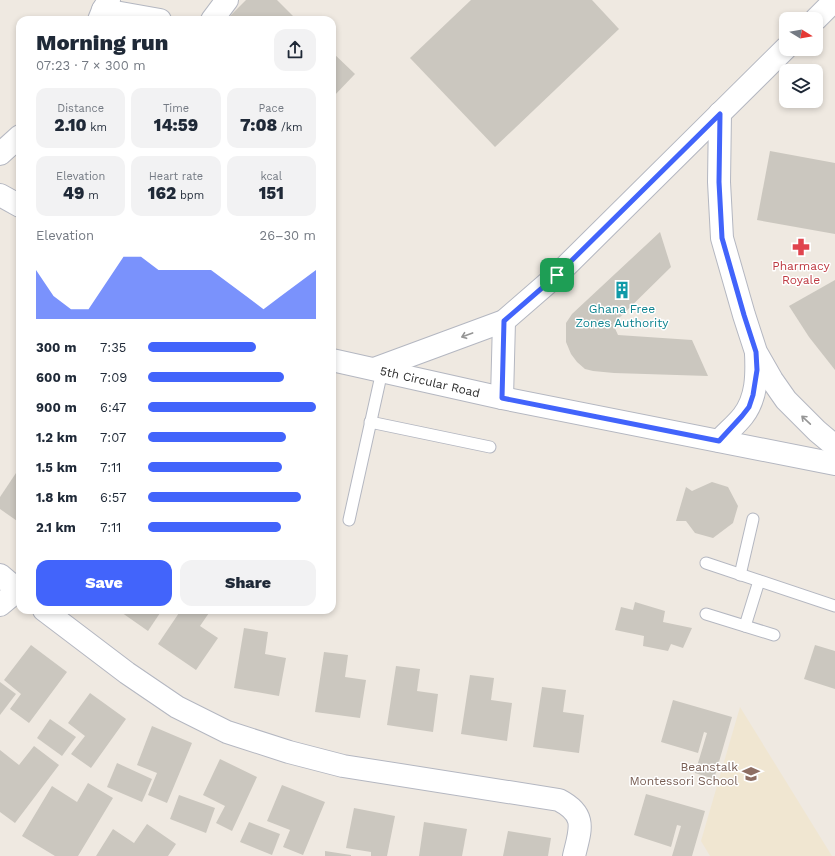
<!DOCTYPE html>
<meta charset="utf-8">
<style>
body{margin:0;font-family:"Work Sans",sans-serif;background:#f2f2f3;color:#1f2937;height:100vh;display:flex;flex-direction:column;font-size:15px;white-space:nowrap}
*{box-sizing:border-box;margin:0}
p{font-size:13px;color:#747a83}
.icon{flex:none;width:22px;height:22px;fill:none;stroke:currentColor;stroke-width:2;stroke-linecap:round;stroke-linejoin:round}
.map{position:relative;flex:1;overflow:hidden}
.side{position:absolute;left:16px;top:16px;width:320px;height:598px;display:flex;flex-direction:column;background:#fff;border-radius:12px;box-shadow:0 2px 6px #0003}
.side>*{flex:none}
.needle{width:26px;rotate:101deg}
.tools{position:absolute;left:779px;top:12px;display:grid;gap:8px}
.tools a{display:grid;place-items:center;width:44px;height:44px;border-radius:8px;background:#fff;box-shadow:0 2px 6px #0003;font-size:20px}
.pin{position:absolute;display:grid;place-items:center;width:34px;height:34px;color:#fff;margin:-17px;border-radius:8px;box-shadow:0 2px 6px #0006}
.round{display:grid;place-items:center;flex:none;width:42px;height:42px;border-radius:12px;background:#f2f2f3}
.head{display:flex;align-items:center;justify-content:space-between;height:68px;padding:0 20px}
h1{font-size:22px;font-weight:800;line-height:30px}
.metrics{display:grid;grid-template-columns:repeat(3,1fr);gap:6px;height:68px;padding:4px 20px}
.metrics div{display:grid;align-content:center;border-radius:10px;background:#f2f2f3;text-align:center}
.metrics b{font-size:17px;font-weight:800}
.metrics small{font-size:11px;font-weight:400}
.metrics p{font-size:11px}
.chart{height:112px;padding:8px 20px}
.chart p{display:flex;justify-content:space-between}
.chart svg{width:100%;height:72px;margin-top:4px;fill:#4264fb;opacity:.7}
.action{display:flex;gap:8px;margin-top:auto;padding:8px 20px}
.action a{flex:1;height:46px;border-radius:12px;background:#4264fb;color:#fff;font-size:16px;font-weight:800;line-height:46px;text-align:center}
.action a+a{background:#f2f2f3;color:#1f2937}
ul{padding:0 20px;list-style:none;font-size:13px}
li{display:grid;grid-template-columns:64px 48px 1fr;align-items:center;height:30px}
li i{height:10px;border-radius:5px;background:#4264fb}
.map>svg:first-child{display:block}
.education{fill:#f0e6d1}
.building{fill:#cbc7bf}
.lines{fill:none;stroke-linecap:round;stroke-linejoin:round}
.lane-casing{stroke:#b4b7c1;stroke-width:13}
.street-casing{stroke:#b4b7c1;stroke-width:24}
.secondary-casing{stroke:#b4b7c1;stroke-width:24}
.lane{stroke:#fff;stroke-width:11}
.street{stroke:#fff;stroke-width:22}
.secondary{stroke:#fff;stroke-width:22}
.oneway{stroke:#969696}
.route-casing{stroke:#fff;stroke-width:8}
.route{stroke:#4264fb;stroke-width:5}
.labels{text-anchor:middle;stroke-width:3;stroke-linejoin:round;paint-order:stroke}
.health-label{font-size:12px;fill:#be3a42;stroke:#fff}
.culture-label{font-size:12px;fill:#0d838f;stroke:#fff}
.street-label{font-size:12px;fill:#2e2e2e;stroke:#fff}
.education-label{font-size:12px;fill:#785e54;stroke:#fff;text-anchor:end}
</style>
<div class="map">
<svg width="835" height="856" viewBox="0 0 835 856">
<rect width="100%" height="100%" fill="#efe9e1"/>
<!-- education -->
<polygon class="education" points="740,707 832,856 710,856 701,841"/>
<!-- building -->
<g class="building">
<polygon points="246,0 277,0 297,20 230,20 228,18"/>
<polygon points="471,0 592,0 619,29 495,147 410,58"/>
<polygon points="332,52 355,74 332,98"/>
<polygon points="770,151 835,163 835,234 757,220"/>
<polygon points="660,232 671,267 613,324 618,335 692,340 708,376 614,373 593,371 585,369 577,362 571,354 566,342 566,323 572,314"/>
<polygon points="835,280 835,370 809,337 789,306"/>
<polygon points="20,467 20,523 0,509 0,497"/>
<polygon points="712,482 728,487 738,506 733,523 713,538 695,533 686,521 676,521 686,487 692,491"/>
<polygon points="635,602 665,611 663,622 692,628 683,648 671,644 668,651 643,646 644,636 615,630 621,607 633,610"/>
<polygon points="118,610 162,610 148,631"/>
<polygon points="181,610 211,610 200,626 218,638 196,670 158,644"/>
<polygon points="244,628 268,632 265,654 286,658 279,696 234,688"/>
<polygon points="31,645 67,672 29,723 10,709 21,694 4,680"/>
<polygon points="815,645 835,651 835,689 804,679"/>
<polygon points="324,652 348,655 345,677 366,680 360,718 315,712"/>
<polygon points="396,666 420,669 417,691 438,694 433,732 387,725"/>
<polygon points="470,675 494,678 491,700 512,703 507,741 461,734"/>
<polygon points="0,682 16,694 0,715"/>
<polygon points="542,687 566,690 563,712 584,715 579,753 533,747"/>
<polygon points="90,693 126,719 91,768 71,754 85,736 68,723"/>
<polygon points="673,700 732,717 714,779 695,773 707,733 704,732 698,753 661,742"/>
<polygon points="50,719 76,737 62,756 37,738"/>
<polygon points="152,726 192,743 167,803 148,795 157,773 137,765"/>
<polygon points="34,746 59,765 15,823 0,812 0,750 19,765"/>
<polygon points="220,759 257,777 232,831 216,823 225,806 203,795"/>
<polygon points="117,763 152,779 142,802 107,787"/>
<polygon points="88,783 113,798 78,856 55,856 22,836 52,786 77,802"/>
<polygon points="282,785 325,802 303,855 283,847 290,830 267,821"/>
<polygon points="646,794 705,811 692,856 672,856 681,826 677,825 671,847 634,835"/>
<polygon points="179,795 215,808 206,833 170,819"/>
<polygon points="354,808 395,816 387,856 371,856 371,852 346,848"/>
<polygon points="249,822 280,834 272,855 240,842"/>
<polygon points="424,822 467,829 462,856 419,856"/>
<polygon points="147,824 176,844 168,856 96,856 113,829 134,843"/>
<polygon points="508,831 551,838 548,856 503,856"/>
<polygon points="325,851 351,855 351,856 325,856"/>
</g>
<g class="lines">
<!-- lane casing -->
<g class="lane-casing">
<g id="lane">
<polyline points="370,422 490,447"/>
<polyline points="349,520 382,371"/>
<polyline points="706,563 835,606"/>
<polyline points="740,575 753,519"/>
<polyline points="706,614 774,635"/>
<polyline points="745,626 759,581"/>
</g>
</g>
<!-- street casing -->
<g class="street-casing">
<g id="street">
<polyline points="103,10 160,20"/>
<polyline points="816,19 835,0"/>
<polyline points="212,20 227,0"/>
<polyline points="720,113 719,182 722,238 744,315 756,352 772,380 786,400 817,431 835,446"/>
<polyline points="374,369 504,321 557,275 786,48"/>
<polyline points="502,398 504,321"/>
<path d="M719,441C726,433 736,425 743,416C757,398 757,375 756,353"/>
<polyline points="0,575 20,592"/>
<polyline points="0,605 18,590"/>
<path d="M44,610L127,673L177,707L227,732L289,752L343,766L559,800C588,815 580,830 574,856"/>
</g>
</g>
<!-- secondary casing -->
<g class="secondary-casing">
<g id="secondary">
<polyline points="99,20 103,10 109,0"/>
<polyline points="0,154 20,136"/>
<polyline points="0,195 20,206"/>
<polyline points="332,360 502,398 835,464"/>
</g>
</g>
<!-- lane -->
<use href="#lane" class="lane"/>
<!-- street -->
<use href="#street" class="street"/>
<!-- secondary -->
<use href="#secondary" class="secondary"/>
</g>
<!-- one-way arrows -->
<defs><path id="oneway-shaft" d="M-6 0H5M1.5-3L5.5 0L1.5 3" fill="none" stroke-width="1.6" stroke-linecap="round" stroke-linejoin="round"/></defs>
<g class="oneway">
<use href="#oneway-shaft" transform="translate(467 335) rotate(160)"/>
<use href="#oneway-shaft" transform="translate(806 420) rotate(-137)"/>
</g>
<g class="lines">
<!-- route casing -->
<g class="route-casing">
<polygon id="route" points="720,114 719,182 722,238 744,315 756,352 757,370 753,395 749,407 742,416 719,441 502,398 504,321 557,275"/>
</g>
<!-- route -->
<use href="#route" class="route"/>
</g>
<!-- icons -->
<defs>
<g id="pharmacy-bare" transform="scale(1.38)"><path d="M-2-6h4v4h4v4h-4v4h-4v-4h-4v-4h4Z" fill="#e0444e" stroke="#fff" stroke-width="2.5" paint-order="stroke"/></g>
<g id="building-bare" transform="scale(1.38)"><path d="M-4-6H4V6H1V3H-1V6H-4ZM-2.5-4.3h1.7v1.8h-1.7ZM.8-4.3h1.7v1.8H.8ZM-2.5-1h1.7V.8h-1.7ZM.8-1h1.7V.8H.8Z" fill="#0f9aa8" stroke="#fff" stroke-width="2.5" paint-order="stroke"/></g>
<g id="school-bare" transform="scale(1.38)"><path d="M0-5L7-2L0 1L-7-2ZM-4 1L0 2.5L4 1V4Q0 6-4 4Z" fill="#8d6e63" stroke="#fff" stroke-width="2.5" paint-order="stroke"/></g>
</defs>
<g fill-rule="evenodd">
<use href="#pharmacy-bare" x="801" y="247"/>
<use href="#building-bare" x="622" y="290"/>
<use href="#school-bare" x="751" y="774"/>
</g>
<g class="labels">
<!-- health labels -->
<g class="health-label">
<text x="801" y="270">Pharmacy<tspan x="801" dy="14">Royale</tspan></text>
</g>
<!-- culture labels -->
<g class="culture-label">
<text x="622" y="313">Ghana Free<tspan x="622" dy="14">Zones Authority</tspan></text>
</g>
<!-- street labels -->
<g class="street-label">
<text transform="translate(430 382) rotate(13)" y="4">5th Circular Road</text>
</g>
<!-- education labels -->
<g class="education-label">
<text x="738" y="771">Beanstalk<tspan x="738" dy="14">Montessori School</tspan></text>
</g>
</g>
</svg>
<div class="tools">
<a><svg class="needle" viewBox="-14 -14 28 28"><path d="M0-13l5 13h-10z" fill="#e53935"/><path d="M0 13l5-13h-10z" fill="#747a83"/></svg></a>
<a><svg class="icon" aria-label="layers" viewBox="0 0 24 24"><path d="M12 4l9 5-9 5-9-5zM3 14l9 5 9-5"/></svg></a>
</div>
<div class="pin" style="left:557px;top:275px;background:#1e9e55"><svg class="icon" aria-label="arrive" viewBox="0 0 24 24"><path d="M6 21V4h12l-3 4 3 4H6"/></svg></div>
<section class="side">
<div class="head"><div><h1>Morning run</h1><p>07:23 · 7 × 300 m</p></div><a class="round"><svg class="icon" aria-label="share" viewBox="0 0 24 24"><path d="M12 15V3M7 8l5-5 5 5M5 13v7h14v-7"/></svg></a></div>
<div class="metrics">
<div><p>Distance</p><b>2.10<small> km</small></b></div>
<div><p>Time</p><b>14:59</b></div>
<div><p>Pace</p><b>7:08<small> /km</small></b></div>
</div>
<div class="metrics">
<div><p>Elevation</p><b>49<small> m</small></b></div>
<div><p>Heart rate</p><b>162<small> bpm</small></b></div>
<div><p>kcal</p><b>151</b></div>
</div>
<div class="chart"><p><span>Elevation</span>26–30 m</p>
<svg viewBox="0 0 160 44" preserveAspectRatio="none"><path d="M0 44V14L10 30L20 38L30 38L40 22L50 6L60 6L70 14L80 14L90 14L100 14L110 22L120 30L130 38L140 30L150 22L160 14V44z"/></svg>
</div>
<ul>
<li><b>300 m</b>7:35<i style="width:64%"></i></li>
<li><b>600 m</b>7:09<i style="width:81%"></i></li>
<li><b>900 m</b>6:47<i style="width:100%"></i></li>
<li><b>1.2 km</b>7:07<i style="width:82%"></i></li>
<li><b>1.5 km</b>7:11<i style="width:80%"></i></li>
<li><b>1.8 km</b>6:57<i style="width:91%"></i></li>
<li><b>2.1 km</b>7:11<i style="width:79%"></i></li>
</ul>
<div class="action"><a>Save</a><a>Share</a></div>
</section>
</div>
